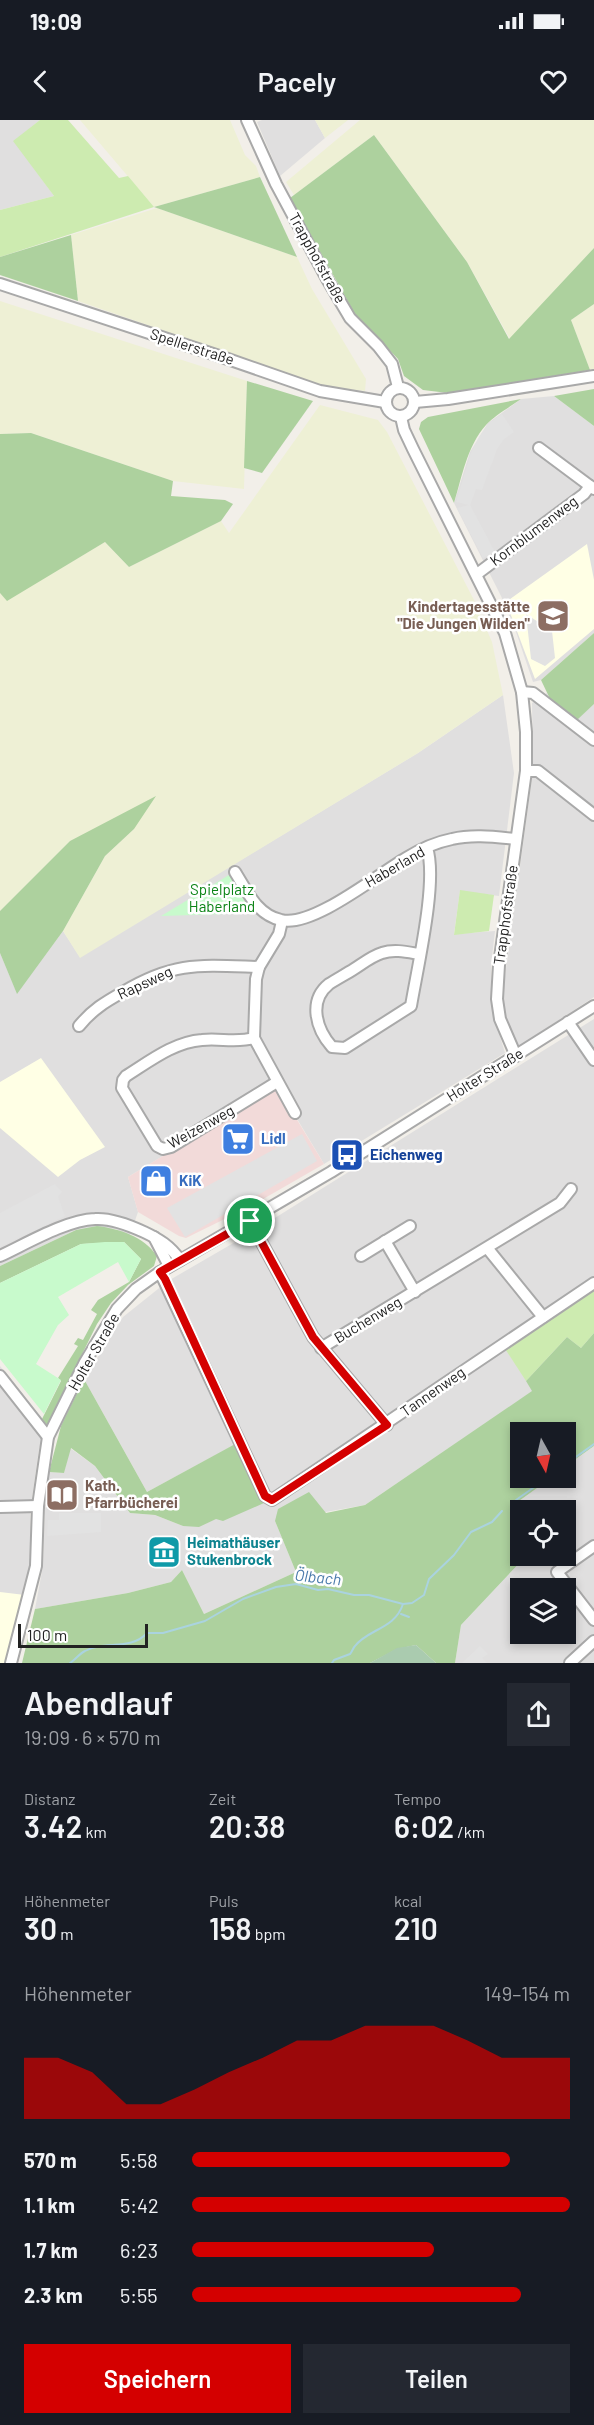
<!DOCTYPE html>
<html lang="de">
<meta charset="utf-8">
<style>
body{margin:0;font-family:Barlow,sans-serif;background:#242831;color:#f1f3f6;height:100vh;display:flex;flex-direction:column;font-size:22px;white-space:nowrap}
*{box-sizing:border-box;margin:0}
p{font-size:20px;color:#9ea1a6}
.icon{flex:none;width:33px;height:33px;fill:none;stroke:currentColor;stroke-width:2;stroke-linecap:round;stroke-linejoin:round}
.map{position:relative;height:1543px;overflow:hidden}
.drawer{display:flex;flex-direction:column;background:#171b24;flex:1}
.drawer>*{flex:none}
.needle{width:39px;rotate:172deg}
.fabs{position:absolute;left:510px;top:1302px;display:grid;gap:12px}
.fabs a{display:grid;place-items:center;width:66px;height:66px;border-radius:0px;background:#171b24;box-shadow:0 3px 9px #0003;font-size:30px}
.scale{position:absolute;left:18px;bottom:15px;width:130px;box-sizing:border-box;padding-left:6px;border:3px solid #222;border-top:0;font-size:16px;line-height:21px;white-space:nowrap;color:#222;-webkit-text-stroke:4px #fff;paint-order:stroke}
.pin{position:absolute;display:grid;place-items:center;width:51px;height:51px;color:#fff;margin:-26px;border:3px solid #fff;border-radius:50%;box-shadow:0 2px 6px #0007}
.round{display:grid;place-items:center;flex:none;width:63px;height:63px;border-radius:0px;background:#242831}
.overview{display:flex;align-items:center;justify-content:space-between;height:102px;padding:0 24px}
h1{font-size:33px;font-weight:600;line-height:45px}
.figures{display:grid;grid-template-columns:repeat(3,1fr);gap:9px;height:102px;padding:6px 24px}
.figures div{display:grid;align-content:center}
.figures b{font-size:30px;font-weight:600}
.figures small{font-size:16px;font-weight:400}
.figures p{font-size:16px}
.chart{height:168px;padding:12px 24px}
.chart p{display:flex;justify-content:space-between}
.chart svg{width:100%;height:108px;margin-top:6px;fill:#d40000;opacity:.7}
.button{display:flex;gap:12px;margin-top:auto;padding:12px 24px}
.button a{flex:1;height:69px;border-radius:0px;background:#d40000;color:#fff;font-size:24px;font-weight:600;line-height:69px;text-align:center}
.button a+a{background:#242831;color:#f1f3f6}
ul{padding:0 24px;list-style:none;font-size:20px}
li{display:grid;grid-template-columns:96px 72px 1fr;align-items:center;height:45px}
li i{height:15px;border-radius:8px;background:#d40000}
.status{display:flex;justify-content:space-between;align-items:center;height:42px;padding:0 30px;background:#171b24;direction:ltr}
.status svg{height:16px;fill:currentColor}
header{display:flex;justify-content:space-between;align-items:center;height:78px;padding:0 24px;background:#171b24;font-size:27px;font-weight:600}
.map>svg:first-child{display:block}
.residential{fill:#e0dfdf;fill-rule:evenodd}
.commercial{fill:#f2dad9}
.education{fill:#ffffe5}
.farmland{fill:#eef0d5}
.grass{fill:#cdebb0}
.forest{fill:#add19e}
.cemetery{fill:#aacbaf}
.park{fill:#c8facc}
.parking{fill:#e2e2e2}
.lines{fill:none;stroke-linecap:round;stroke-linejoin:round}
.stream{stroke:#aad3df;stroke-width:2}
.minor-casing{stroke:#a9a9a9;stroke-width:14}
.minor{stroke:#fff;stroke-width:10}
.route-casing{stroke:#fff;stroke-width:12}
.route{stroke:#d40000;stroke-width:8}
.labels{text-anchor:middle;stroke-width:5;stroke-linejoin:round;paint-order:stroke}
.street-label{font-size:15px;fill:#222;stroke:#fff}
.education-label{font-size:15px;font-weight:bold;fill:#785e54;stroke:#fff;text-anchor:end}
.park-label{font-size:15px;fill:#0c8416;stroke:#fff}
.shop-label{font-size:15px;font-weight:bold;fill:#366cbe;stroke:#fff;text-anchor:start}
.transit-label{font-size:15px;font-weight:bold;fill:#164399;stroke:#fff;text-anchor:start}
.culture-label{font-size:15px;font-weight:bold;fill:#0d838f;stroke:#fff;text-anchor:start}
.water-label{font-size:16px;font-style:italic;fill:#4a7aab;stroke:#fff}
</style>
<div class="status"><b>19:09</b><svg viewBox="0 0 49 12"><path d="M0 12V9h3v3zM5 12V6h3v6zM10 12V3h3v9zM15 12V0h3v12zM26 1h20v11H26zM47 4h2v5h-2z"/></svg></div>
<header><svg class="icon" aria-label="back" viewBox="0 0 24 24"><path d="M15 5l-7 7 7 7"/></svg>Pacely<svg class="icon" aria-label="heart" viewBox="0 0 24 24"><path d="M12 20l-8-8c-3-5 5-10 8-4 3-6 11-1 8 4z"/></svg></header>
<div class="map">
<svg width="594" height="1543" viewBox="0 0 594 1543">
<rect width="100%" height="100%" fill="#f2efe9"/>
<!-- residential -->
<g class="residential">
<polygon points="0,0 40,0 14,21 54,76 0,90"/>
<polygon points="262,0 315,0 325,18 280,56 257,2"/>
<polygon points="554,276 594,306 594,513 541,560 533,562 516,512 501,476 454,383 470,332 488,303 521,279"/>
<polygon points="547,573 551,581 576,600 594,584 594,877 518,927 505,899 502,878 533,651 532,583"/>
<polygon points="503,575 514,653 499,776 460,771 454,814 495,811 491,845 491,878 495,900 505,933 324,1044 278,967 128,1057 138,1092 130,1115 115,1109 76,1110 0,1146 0,833 17,873 63,811 80,837 418,633"/>
<polygon points="594,899 594,1157 501,1221 533,1271 365,1385 275,1401 296,1452 204,1494 182,1450 171,1462 128,1473 35,1489 43,1446 45,1389 49,1352 64,1353 70,1328 95,1346 130,1393 155,1395 183,1406 236,1324 147,1372 84,1259 123,1197 168,1161 249,1114"/>
<polygon points="0,1246 47,1305 39,1329 30,1392 32,1446 8,1543 0,1543"/>
<path d="M594,1326V1543H455L461,1505L526,1436H566V1390H520V1397L512,1386L551,1358H566V1346ZM520,1468H566V1514H520Z"/>
</g>
<!-- commercial -->
<polygon class="commercial" points="277,967 324,1044 249,1087 186,1118 179,1116 138,1092 128,1057"/>
<!-- education -->
<g class="education">
<polygon points="587,424 594,460 594,509 535,559 506,482"/>
<polygon points="41,938 105,1027 80,1040 58,1057 0,1008 0,962"/>
<polygon points="0,1472 25,1475 6,1543 0,1543"/>
</g>
<!-- farmland -->
<g class="farmland">
<polygon points="80,0 230,0 245,35 256,46 260,57 154,87"/>
<polygon points="315,0 348,0 325,18"/>
<polygon points="360,0 594,0 594,128 510,219 467,142 374,15 294,75 286,62"/>
<polygon points="157,88 297,137 312,169 366,259 365,271 327,267 78,181 71,115"/>
<polygon points="0,181 247,261 244,369 173,361 31,313 0,314"/>
<polygon points="594,184 594,249 590,250 571,200"/>
<polygon points="320,285 378,300 387,312 474,480 492,522 503,575 418,633 80,838 63,811 105,736 134,709 70,721 0,791 0,473 7,480 105,422 129,447 221,401 229,413"/>
</g>
<!-- grass -->
<g class="grass">
<polygon points="40,0 68,0 119,58 128,56 154,87 0,137 0,90 54,76 13,21"/>
<polygon points="460,770 494,775 489,811 454,815"/>
<polygon points="594,1157 594,1213 581,1228 567,1217 526,1261 500,1221"/>
</g>
<!-- forest -->
<g class="forest">
<polygon points="374,15 467,142 509,219 594,128 594,184 571,200 590,250 448,273 423,270 404,256 398,239 355,194 290,78"/>
<polygon points="260,57 297,137 154,87"/>
<polygon points="71,115 78,181 0,155 0,137"/>
<polygon points="247,261 313,281 262,353 244,348"/>
<polygon points="594,269 594,306 554,276"/>
<path d="M521,279C510,287 495,295 486,305C467,326 462,357 454,383L419,309L421,302L428,297Z"/>
<polygon points="31,313 173,361 171,376 225,380 233,384 221,401 129,447 105,422 7,481 0,473 0,314"/>
<polygon points="594,513 594,584 577,600 551,581 541,560"/>
<polygon points="156,676 134,709 105,736 63,811 17,874 0,833 0,791 70,721"/>
<path d="M97,1106C120,1109 143,1116 157,1136L154,1146L128,1165L111,1183L97,1204L47,1305L42,1299L61,1261L58,1258L78,1226L74,1224L78,1218L83,1220L97,1194L91,1190L98,1180L129,1162L141,1139L124,1122L81,1124L0,1163V1146L76,1110Z"/>
<polygon points="594,1213 594,1326 566,1346 566,1312 520,1312 520,1358 551,1358 512,1386 520,1397 520,1436 526,1436 461,1505 455,1543 436,1543 416,1525 397,1529 370,1543 22,1543 35,1489 128,1473 171,1462 182,1450 204,1494 296,1452 275,1401 278,1389 309,1372 326,1393 365,1385 532,1271 526,1261 567,1217 581,1228"/>
<polygon points="84,1259 147,1372 237,1323 264,1383 223,1401 216,1399 199,1407 183,1406 155,1395 130,1393 95,1346 71,1328 64,1353 49,1352 61,1306"/>
</g>
<!-- cemetery -->
<polygon class="cemetery" points="416,1525 436,1543 370,1543 397,1528"/>
<!-- park -->
<g class="park">
<polygon points="229,755 246,783 227,794 161,796"/>
<polygon points="105,1122 124,1122 141,1139 129,1162 118,1142 58,1177 69,1195 58,1205 36,1244 61,1260 44,1294 0,1239 0,1163 81,1124"/>
</g>
<!-- parking -->
<g class="parking">
<polygon points="502,294 514,312 504,319 497,329 482,370 476,369 470,385 495,432 483,438 457,388 469,385 456,382 471,333 479,317 488,304"/>
<polygon points="526,494 552,511 555,538 545,546 531,539"/>
<polygon points="302,1014 317,1041 185,1117 167,1088"/>
<polygon points="55,1064 62,1072 58,1077 65,1096 0,1127 0,1093"/>
<polygon points="59,1393 101,1393 101,1412 47,1416 48,1400 59,1400"/>
<polygon points="480,1526 488,1534 482,1538 487,1543 462,1543"/>
</g>
<g class="lines">
<!-- stream -->
<g class="stream">
<polyline points="566,1344 594,1324"/>
<polyline points="516,1380 547,1358"/>
<polyline points="401,1494 409,1497"/>
<path d="M70,1543C75,1540 79,1534 85,1531C104,1520 131,1531 147,1513H163L205,1501L243,1479L276,1467L296,1464L318,1470L328,1469L354,1475H369L403,1484L412,1483L424,1475L429,1459L454,1435L471,1412L492,1402L502,1391"/>
<path d="M332,1543L334,1540L350,1534C352,1532 353,1528 355,1526C368,1509 395,1509 403,1484"/>
</g>
<!-- minor casing -->
<g class="minor-casing">
<g id="minor">
<polyline points="247,0 276,64 327,159 350,198 378,226 392,244 398,267"/>
<polyline points="0,164 222,237 320,271 385,282"/>
<circle cx="400" cy="282" r="14"/>
<polyline points="415,282 448,279 594,256"/>
<polyline points="401,297 404,310 413,329 505,513 522,572 526,612 526,651 499,845 497,879 500,899 516,936"/>
<polyline points="539,328 594,369"/>
<polyline points="477,454 584,374 590,366"/>
<polyline points="522,572 533,573 594,620"/>
<polyline points="526,651 538,651 594,695"/>
<path d="M235,752C247,771 257,795 281,800C312,808 377,755 406,738C419,730 437,722 452,719C473,714 495,717 516,719"/>
<polyline points="282,801 279,814 259,847 256,859 254,918 295,993"/>
<path d="M419,834C407,832 394,829 382,833C372,836 362,844 354,849C346,854 337,859 329,864C308,881 316,909 332,927L345,928L411,886C417,849 438,761 427,728"/>
<polyline points="568,902 594,940"/>
<path d="M79,906C92,890 105,882 123,872C175,841 201,845 259,847"/>
<path d="M254,918C237,923 219,918 202,920C174,922 150,941 126,956L123,960L122,968L157,1026L163,1029L171,1027L277,962"/>
<polyline points="250,1101 313,1217 387,1305"/>
<polyline points="154,1117 169,1146"/>
<polyline points="385,1121 415,1172"/>
<polyline points="488,1129 543,1197"/>
<path d="M0,1136C26,1124 66,1100 95,1099C111,1098 129,1105 144,1112C159,1119 170,1126 180,1140"/>
<polyline points="361,1136 410,1106"/>
<polyline points="160,1152 265,1376 272,1380 594,1163"/>
<polyline points="321,1228 560,1083 571,1069"/>
<polyline points="0,1256 48,1317"/>
<polyline points="0,1387 38,1386"/>
<polyline points="594,1426 557,1452 594,1500"/>
<polyline points="11,1543 36,1446 38,1386 48,1317 85,1242 117,1189 136,1169 160,1152 331,1052 594,886"/>
<polyline points="570,1543 594,1521"/>
</g>
</g>
<!-- minor -->
<use href="#minor" class="minor"/>
</g>
<g class="lines">
<!-- route casing -->
<g class="route-casing">
<polygon id="route" points="250,1101 313,1217 387,1305 272,1380 265,1376 165,1159 160,1152"/>
</g>
<!-- route -->
<use href="#route" class="route"/>
</g>
<!-- icons -->
<defs>
<g id="school-square" transform="scale(1.725)"><rect x="-9" y="-9" width="18" height="18" rx="4" fill="#8d6e63" stroke="#fff"/><path d="M0-5L7-2L0 1L-7-2ZM-4 1L0 2.5L4 1V4Q0 6-4 4Z" fill="#fff"/></g>
<g id="supermarket-square" transform="scale(1.725)"><rect x="-9" y="-9" width="18" height="18" rx="4" fill="#3f7fe0" stroke="#fff"/><path d="M-6-5.5h2.5l.6 2H6L4.5 2H-2.5L-4.4-4H-6ZM-1.5 3.2a1.3 1.3 0 1 0 .1 0ZM3 3.2a1.3 1.3 0 1 0 .1 0Z" fill="#fff"/></g>
<g id="bus-square" transform="scale(1.725)"><rect x="-9" y="-9" width="18" height="18" rx="4" fill="#1a4fb4" stroke="#fff"/><path d="M-5-6H5V4H4V6H2V4H-2V6H-4V4H-5ZM-3.5-4V0h7V-4ZM-3.5 1.2v1.5H-2V1.2ZM2 1.2v1.5H3.5V1.2Z" fill="#fff"/></g>
<g id="shop-square" transform="scale(1.725)"><rect x="-9" y="-9" width="18" height="18" rx="4" fill="#3f7fe0" stroke="#fff"/><path d="M-5-2.5h2.3a2.7 3.5 0 0 1 5.4 0H5L5.5 6h-11ZM-1.5-2.5h3a1.5 2.3 0 0 0-3 0Z" fill="#fff"/></g>
<g id="library-square" transform="scale(1.725)"><rect x="-9" y="-9" width="18" height="18" rx="4" fill="#8d6e63" stroke="#fff"/><path d="M-6-4Q-3-5.5-.7-3.5V5Q-3 3-6 4ZM6-4Q3-5.5 .7-3.5V5Q3 3 6 4Z" fill="#fff"/></g>
<g id="museum-square" transform="scale(1.725)"><rect x="-9" y="-9" width="18" height="18" rx="4" fill="#0f9aa8" stroke="#fff"/><path d="M0-6L6-3V-2H-6V-3ZM-5-1h2V3h-2ZM-1-1h2V3h-2ZM3-1h2V3H3ZM-6 4H6V6H-6Z" fill="#fff"/></g>
</defs>
<g fill-rule="evenodd">
<use href="#school-square" x="553" y="496"/>
<use href="#supermarket-square" x="238" y="1019"/>
<use href="#bus-square" x="347" y="1035"/>
<use href="#shop-square" x="156" y="1061"/>
<use href="#library-square" x="62" y="1375"/>
<use href="#museum-square" x="164" y="1432"/>
</g>
<g class="labels">
<!-- street labels -->
<g class="street-label">
<text transform="translate(317 138) rotate(61)" y="5">Trapphofstraße</text>
<text transform="translate(192 227) rotate(18)" y="5">Spellerstraße</text>
<text transform="translate(534 411) rotate(-37)" y="5">Kornblumenweg</text>
<text transform="translate(395 747) rotate(-30)" y="5">Haberland</text>
<text transform="translate(506 795) rotate(-82)" y="5">Trapphofstraße</text>
<text transform="translate(145 863) rotate(-25)" y="5">Rapsweg</text>
<text transform="translate(485 955) rotate(-32)" y="5">Holter Straße</text>
<text transform="translate(201 1007) rotate(-29)" y="5">Weizenweg</text>
<text transform="translate(368 1200) rotate(-31)" y="5">Buchenweg</text>
<text transform="translate(94 1232) rotate(-60)" y="5">Holter Straße</text>
<text transform="translate(433 1272) rotate(-35)" y="5">Tannenweg</text>
</g>
<!-- education labels -->
<g class="education-label">
<text x="530" y="492">Kindertagesstätte<tspan x="530" dy="17">"Die Jungen Wilden"</tspan></text>
<text x="85" y="1371" text-anchor="start">Kath.<tspan x="85" dy="17">Pfarrbücherei</tspan></text>
</g>
<!-- park labels -->
<g class="park-label">
<text x="222" y="775">Spielplatz<tspan x="222" dy="17">Haberland</tspan></text>
</g>
<!-- shop labels -->
<g class="shop-label">
<text x="261" y="1024">Lidl</text>
<text x="179" y="1066">KiK</text>
</g>
<!-- transit labels -->
<g class="transit-label">
<text x="370" y="1040">Eichenweg</text>
</g>
<!-- culture labels -->
<g class="culture-label">
<text x="187" y="1428">Heimathäuser<tspan x="187" dy="17">Stukenbrock</tspan></text>
</g>
<!-- water labels -->
<g class="water-label">
<text transform="translate(318 1457) rotate(6)" y="6">Ölbach</text>
</g>
</g>
</svg>
<div class="fabs">
<a><svg class="needle" viewBox="-14 -14 28 28"><path d="M0-13l5 13h-10z" fill="#e53935"/><path d="M0 13l5-13h-10z" fill="#9ea1a6"/></svg></a>
<a><svg class="icon" aria-label="locate" viewBox="0 0 24 24"><circle cx="12" cy="12" r="6"/><path d="M12 2v4M12 18v4M2 12h4M18 12h4"/></svg></a>
<a><svg class="icon" aria-label="layers" viewBox="0 0 24 24"><path d="M12 4l9 5-9 5-9-5zM3 14l9 5 9-5"/></svg></a>
</div>
<div class="scale">100 m</div>
<div class="pin" style="left:250px;top:1101px;background:#1e9e55"><svg class="icon" aria-label="arrive" viewBox="0 0 24 24"><path d="M6 21V4h12l-3 4 3 4H6"/></svg></div>
</div>
<section class="drawer">
<div class="overview"><div><h1>Abendlauf</h1><p>19:09 · 6 × 570 m</p></div><a class="round"><svg class="icon" aria-label="share" viewBox="0 0 24 24"><path d="M12 15V3M7 8l5-5 5 5M5 13v7h14v-7"/></svg></a></div>
<div class="figures">
<div><p>Distanz</p><b>3.42<small> km</small></b></div>
<div><p>Zeit</p><b>20:38</b></div>
<div><p>Tempo</p><b>6:02<small> /km</small></b></div>
</div>
<div class="figures">
<div><p>Höhenmeter</p><b>30<small> m</small></b></div>
<div><p>Puls</p><b>158<small> bpm</small></b></div>
<div><p>kcal</p><b>210</b></div>
</div>
<div class="chart"><p><span>Höhenmeter</span>149–154 m</p>
<svg viewBox="0 0 160 44" preserveAspectRatio="none"><path d="M0 44V19L10 19L20 25L30 38L40 38L50 32L60 25L70 19L80 12L90 12L100 6L110 6L120 6L130 12L140 19L150 19L160 19V44z"/></svg>
</div>
<ul>
<li><b>570 m</b>5:58<i style="width:84%"></i></li>
<li><b>1.1 km</b>5:42<i style="width:100%"></i></li>
<li><b>1.7 km</b>6:23<i style="width:64%"></i></li>
<li><b>2.3 km</b>5:55<i style="width:87%"></i></li>
</ul>
<div class="button"><a>Speichern</a><a>Teilen</a></div>
</section>
